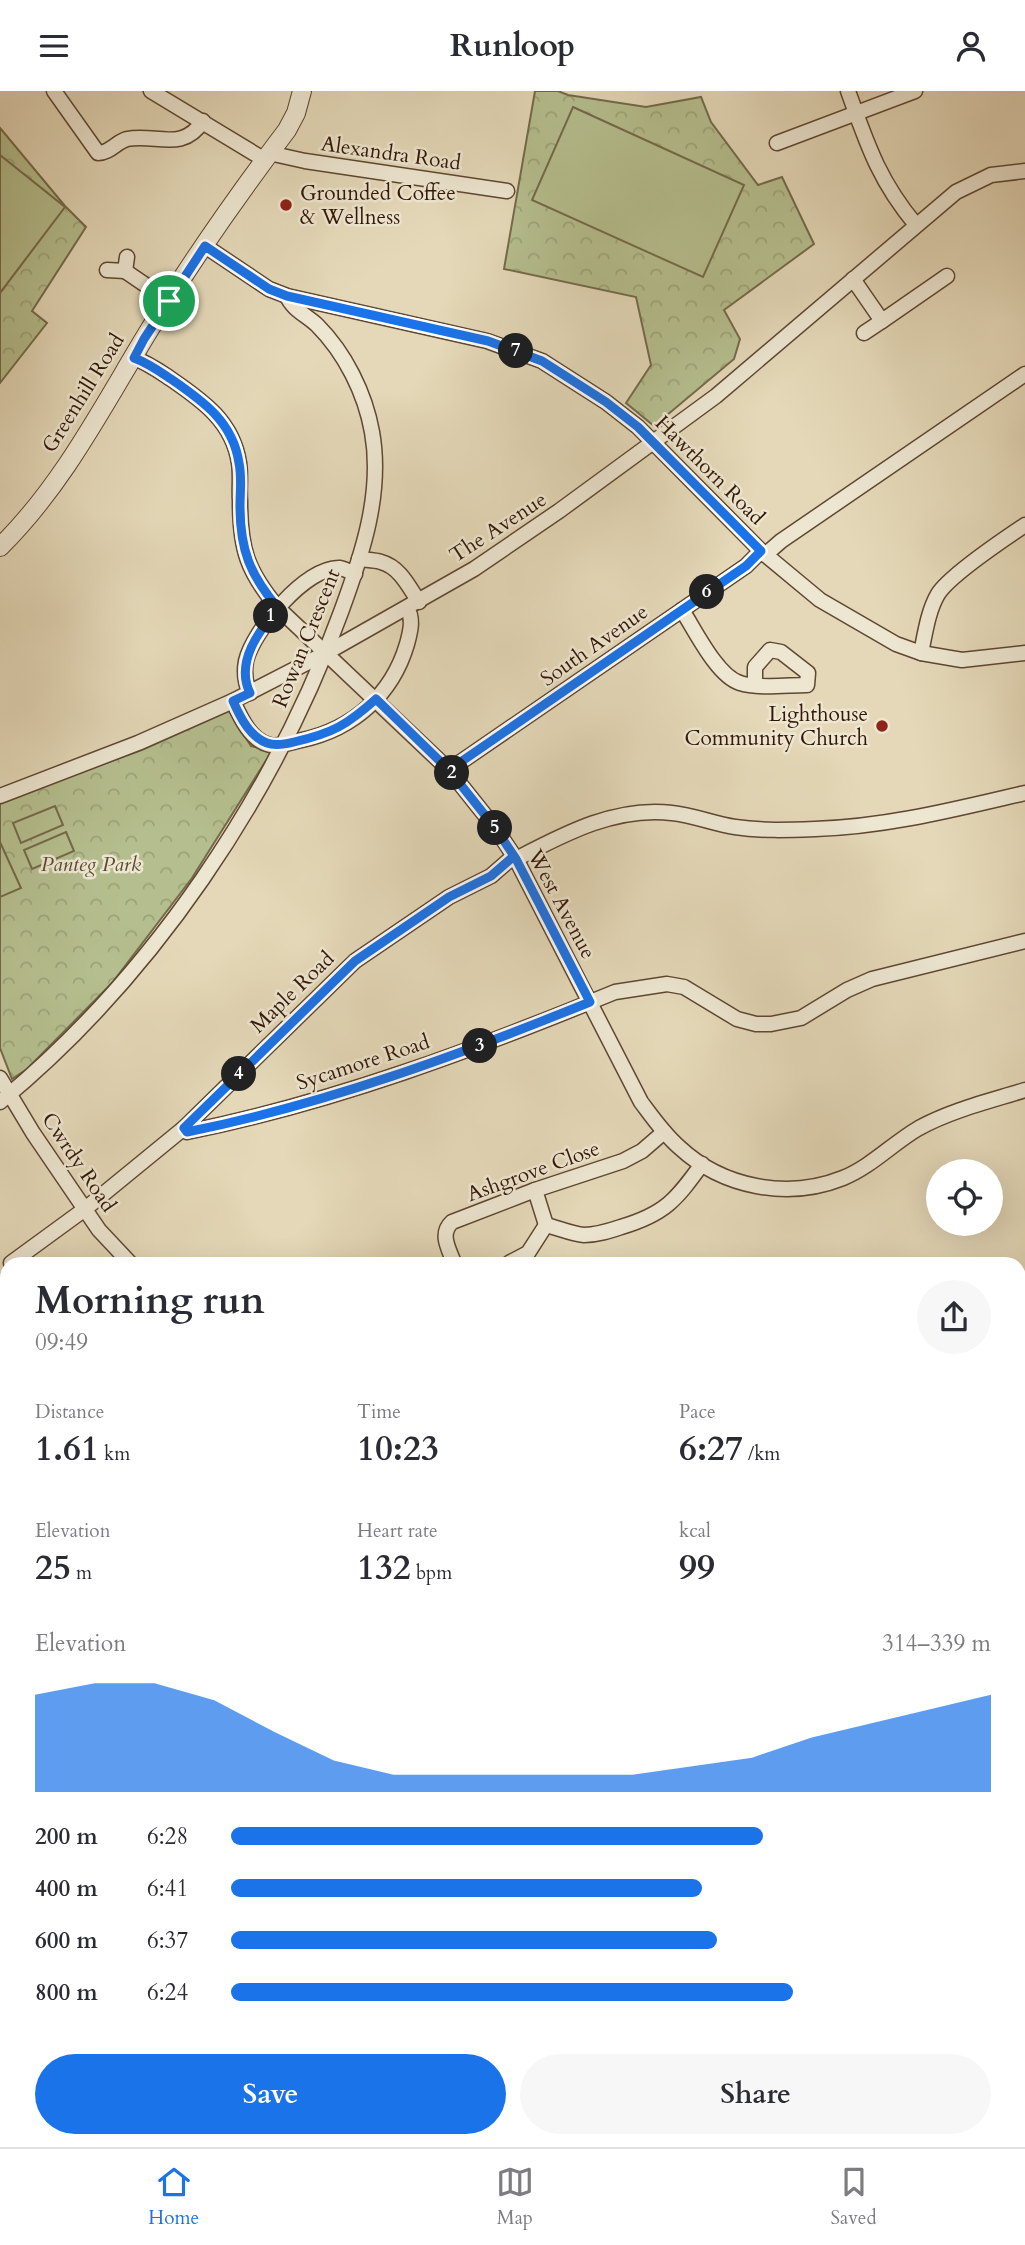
<!DOCTYPE html>
<meta charset="utf-8">
<style>
body{margin:0;font-family:Cardo,serif;background:#f7f7f7;color:#2b2b33;height:100vh;display:flex;flex-direction:column;font-size:26px;white-space:nowrap}
*{box-sizing:border-box;margin:0}
p{font-size:23px;color:#7c7c81}
.icon{flex:none;width:38px;height:38px;fill:none;stroke:currentColor;stroke-width:2;stroke-linecap:round;stroke-linejoin:round}
.map{position:relative;flex:1;overflow:hidden}
.drawer{position:absolute;left:0px;top:1166px;width:1026px;height:891px;display:flex;flex-direction:column;background:#fff;border-radius:21px 21px 0 0;box-shadow:0 7px 28px #0002}
.drawer>*{flex:none}
.buttons{position:absolute;left:926px;top:1068px;display:grid;gap:14px}
.buttons a{display:grid;place-items:center;width:77px;height:77px;border-radius:50%;background:#fff;box-shadow:0 7px 28px #0002;font-size:35px}
.pin{position:absolute;display:grid;place-items:center;width:60px;height:60px;color:#fff;margin:-30px;border:4px solid #fff;border-radius:50%;box-shadow:0 2px 7px #0007}
.km{position:absolute;width:35px;height:35px;margin:-18px;border-radius:50%;background:#222;color:#fff;font-size:19px;line-height:35px;text-align:center}
.round{display:grid;place-items:center;flex:none;width:74px;height:74px;border-radius:37px;background:#f7f7f7}
.head{display:flex;align-items:center;justify-content:space-between;height:119px;padding:0 35px}
h1{font-size:38px;font-weight:800;line-height:52px}
.figures{display:grid;grid-template-columns:repeat(3,1fr);gap:10px;height:119px;padding:7px 35px}
.figures div{display:grid;align-content:center}
.figures b{font-size:35px;font-weight:800}
.figures small{font-size:19px;font-weight:400}
.figures p{font-size:19px}
.chart{height:196px;padding:14px 35px}
.chart p{display:flex;justify-content:space-between}
.chart svg{width:100%;height:126px;margin-top:7px;fill:#1a73e8;opacity:.7}
.primary-button{display:flex;gap:14px;margin-top:auto;padding:14px 35px}
.primary-button a{flex:1;height:80px;border-radius:42px;background:#1a73e8;color:#fff;font-size:28px;font-weight:800;line-height:80px;text-align:center}
.primary-button a+a{background:#f7f7f7;color:#2b2b33}
ul{padding:0 35px;list-style:none;font-size:23px}
li{display:grid;grid-template-columns:112px 84px 1fr;align-items:center;height:52px}
li i{height:18px;border-radius:9px;background:#1a73e8}
header{display:flex;justify-content:space-between;align-items:center;height:91px;padding:0 35px;background:#fff;font-size:32px;font-weight:800}
.tabs{display:flex;justify-content:space-around;align-items:center;height:98px;border-top:2px solid #e1e1e2;background:#fff;font-size:19px;color:#7c7c81}
.tabs a{display:grid;justify-items:center;gap:4px}
.tabs .selected{color:#1a73e8}
.map>svg:first-child{display:block}
.park{fill:url(#park-crowns);stroke:#746a4a;stroke-width:2}
.garden{fill:#b5be8e;stroke:#746a4a;stroke-width:2}
.lines{fill:none;stroke-linecap:round;stroke-linejoin:round}
.minor-casing{stroke:#5f4732;stroke-width:17}
.tertiary-casing{stroke:#5f4732;stroke-width:20}
.minor{stroke:#ede6d1;stroke-width:14}
.tertiary{stroke:#ede6d1;stroke-width:18}
.route-casing{stroke:#fff;stroke-width:14}
.route{stroke:#1a73e8;stroke-width:9}
.poi-dot{fill:#8f2418;stroke:#ede6d1;stroke-width:2.5}
.labels{text-anchor:middle;stroke-width:5;stroke-linejoin:round;paint-order:stroke}
.street-label{font-size:21px;fill:#331706;stroke:#ede6d1}
.poi-label{font-size:21px;fill:#331706;stroke:#ede6d1;text-anchor:start}
.park-label{font-size:21px;font-style:italic;fill:#5a492f;stroke:#ede6d1}
</style>
<header><svg class="icon" aria-label="menu" viewBox="0 0 24 24"><path d="M4 6h16M4 12h16M4 18h16"/></svg>Runloop<svg class="icon" aria-label="person" viewBox="0 0 24 24"><circle cx="12" cy="8" r="4"/><path d="M4 21q1-7 8-7t8 7"/></svg></header>
<div class="map">
<svg width="1025" height="2056" viewBox="0 0 1025 2056">
<defs>
<pattern id="park-crowns" width="20" height="18" patternUnits="userSpaceOnUse" patternTransform="scale(1.75)"><rect width="20" height="18" fill="#b5be8e"/><path d="M2 6a3 3 0 1 1 6 0M12 15a3 3 0 1 1 6 0" fill="none" stroke="#9ca379"/></pattern>
</defs>
<rect width="100%" height="100%" fill="#e4d8b8"/>
<filter id="stains"><feTurbulence type="fractalNoise" baseFrequency=".00286" numOctaves="4"/><feColorMatrix values="0 0 0 0 .2 0 0 0 0 .09 0 0 0 0 .02 0 0 0 .5 -.17"/></filter>
<radialGradient id="worn" r=".72"><stop offset=".6" stop-color="#630" stop-opacity="0"/><stop offset="1" stop-color="#630" stop-opacity=".3"/></radialGradient>
<!-- park -->
<g class="park">
<polygon points="535,0 558,0 568,4 646,16 701,6 711,31 758,94 782,86 814,153 724,219 740,248 734,268 654,335 626,312 651,274 636,206 504,178"/>
<polygon points="0,37 65,115 86,136 32,220 47,232 0,292"/>
<polygon points="229,620 251,655 272,660 192,787 112,892 27,978 12,988 0,957 0,711 144,658"/>
</g>
<!-- garden -->
<g class="garden">
<polygon points="573,16 744,94 703,186 532,109"/>
<polygon points="0,64 65,116 0,202"/>
<polygon points="55,715 63,734 21,752 13,732"/>
<polygon points="66,741 74,760 32,778 24,759"/>
<polygon points="0,751 21,797 0,806"/>
</g>
<g class="lines">
<!-- minor casing -->
<g class="minor-casing">
<g id="minor">
<path d="M54,0L98,62C110,62 116,51 127,48C156,42 182,62 203,30"/>
<polyline points="151,0 265,69"/>
<path d="M848,0C867,53 879,90 916,134"/>
<polyline points="777,52 915,0"/>
<polyline points="269,62 305,70 507,100"/>
<polyline points="205,155 269,198 287,205 487,250 542,270 606,311 638,336 761,460 820,509 896,553 921,562 962,569 1025,562"/>
<polyline points="107,179 125,180 127,166"/>
<polyline points="125,180 169,210"/>
<polyline points="853,188 882,230 947,185"/>
<polyline points="864,242 882,230"/>
<path d="M134,267C148,272 159,280 171,288C203,310 233,331 239,372C241,384 239,398 240,410C240,458 247,480 278,517L449,679L496,738L516,768L641,1011C653,1027 664,1043 679,1056C723,1097 788,1109 843,1087C872,1075 893,1052 919,1037C952,1019 990,1010 1025,999"/>
<polyline points="765,464 781,450 1025,283"/>
<path d="M359,468C366,469 375,469 381,471C400,476 409,496 419,511"/>
<path d="M682,519C695,539 717,585 740,592C757,598 788,594 807,594L808,582L781,561L770,559L755,576V594"/>
<path d="M921,562C925,543 928,520 938,503C950,484 1004,448 1025,434"/>
<path d="M250,602C245,592 244,581 246,570C253,540 306,475 340,477C344,478 351,481 355,483"/>
<path d="M233,610C240,626 251,650 270,654C280,656 292,651 302,649C353,638 392,604 407,553C410,542 414,528 407,517"/>
<polyline points="449,679 746,475 761,460"/>
<polyline points="0,705 138,652 233,610 326,562 474,478 559,420 716,305 956,101 991,84 1025,80"/>
<path d="M516,768C564,743 616,715 672,722C693,724 714,733 735,736C761,740 788,739 815,738C886,736 956,718 1025,702"/>
<polyline points="0,987 33,1042 99,1139 130,1172"/>
<path d="M0,1011C152,886 274,705 341,521C362,464 383,402 372,341C365,302 345,262 317,234C306,224 292,218 287,205"/>
<path d="M184,1037L187,1041C335,1011 476,958 615,901L667,893L684,896L737,928L756,933H771L801,927L847,899L872,888L1025,850"/>
<polyline points="535,1099 546,1134"/>
<polyline points="11,1172 85,1118 184,1037 355,870 449,806 491,785 514,765"/>
<path d="M454,1172C449,1158 439,1143 452,1131L535,1099L623,1070L642,1060L664,1041"/>
<path d="M509,1172L528,1162L546,1134C558,1137 572,1143 584,1144C597,1144 609,1140 621,1136C665,1123 676,1109 702,1073"/>
<polyline points="0,1382 7,1381"/>
<polyline points="0,1527 7,1538"/>
<polyline points="777,2049 780,2056"/>
</g>
</g>
<!-- tertiary casing -->
<g class="tertiary-casing">
<path id="tertiary" d="M0,456C61,396 101,319 145,246C188,175 237,105 287,39L296,22L302,0"/>
</g>
<!-- minor -->
<use href="#minor" class="minor"/>
<!-- tertiary -->
<use href="#tertiary" class="tertiary"/>
</g>
<g class="lines">
<!-- route casing -->
<g class="route-casing">
<path id="route" d="M169,210L144,248L134,267C148,272 159,280 171,288C203,310 233,331 239,372C242,386 240,401 240,415C240,459 250,484 278,517C259,540 235,571 250,602L233,610C240,626 250,646 267,652C275,655 286,653 294,651C333,642 347,634 376,608L449,679L496,738L516,768L590,911C459,964 326,1013 187,1041L184,1037L355,870L449,806L491,785L514,765L496,738L449,679L746,475L761,460L638,336L606,311L542,270L488,250L287,205L269,198L205,155L169,210"/>
</g>
<!-- route -->
<use href="#route" class="route"/>
</g>
<!-- markers -->
<g class="poi-dot">
<circle cx="286" cy="114" r="7"/>
<circle cx="882" cy="635" r="7"/>
</g>
<g class="labels">
<!-- street labels -->
<g class="street-label">
<text transform="translate(391 62) rotate(8)" y="7">Alexandra Road</text>
<text transform="translate(83 302) rotate(-58)" y="7">Greenhill Road</text>
<text transform="translate(710 379) rotate(45)" y="7">Hawthorn Road</text>
<text transform="translate(498 436) rotate(-33)" y="7">The Avenue</text>
<text transform="translate(306 547) rotate(-68)" y="7">Rowan Crescent</text>
<text transform="translate(594 554) rotate(-35)" y="7">South Avenue</text>
<text transform="translate(562 813) rotate(62)" y="7">West Avenue</text>
<text transform="translate(292 901) rotate(-44)" y="7">Maple Road</text>
<text transform="translate(363 971) rotate(-18)" y="7">Sycamore Road</text>
<text transform="translate(79 1071) rotate(56)" y="7">Cwrdy Road</text>
<text transform="translate(533 1080) rotate(-20)" y="7">Ashgrove Close</text>
</g>
<!-- poi labels -->
<g class="poi-label">
<text x="300" y="109">Grounded Coffee<tspan x="300" dy="24">&amp; Wellness</tspan></text>
<text x="868" y="630" text-anchor="end">Lighthouse<tspan x="868" dy="24">Community Church</tspan></text>
</g>
<!-- park labels -->
<g class="park-label">
<text x="91" y="780">Panteg Park</text>
</g>
</g>
<rect width="100%" height="100%" filter="url(#stains)"/>
<rect width="100%" height="100%" fill="url(#worn)"/>
</svg>
<div class="buttons">
<a><svg class="icon" aria-label="locate" viewBox="0 0 24 24"><circle cx="12" cy="12" r="6"/><path d="M12 2v4M12 18v4M2 12h4M18 12h4"/></svg></a>
</div>
<div class="pin" style="left:169px;top:210px;background:#1e9e55"><svg class="icon" aria-label="arrive" viewBox="0 0 24 24"><path d="M6 21V4h12l-3 4 3 4H6"/></svg></div>
<b class="km" style="left:271px;top:525px">1</b>
<b class="km" style="left:452px;top:682px">2</b>
<b class="km" style="left:480px;top:955px">3</b>
<b class="km" style="left:239px;top:983px">4</b>
<b class="km" style="left:495px;top:737px">5</b>
<b class="km" style="left:707px;top:501px">6</b>
<b class="km" style="left:516px;top:260px">7</b>
<section class="drawer">
<div class="head"><div><h1>Morning run</h1><p>09:49</p></div><a class="round"><svg class="icon" aria-label="share" viewBox="0 0 24 24"><path d="M12 15V3M7 8l5-5 5 5M5 13v7h14v-7"/></svg></a></div>
<div class="figures">
<div><p>Distance</p><b>1.61<small> km</small></b></div>
<div><p>Time</p><b>10:23</b></div>
<div><p>Pace</p><b>6:27<small> /km</small></b></div>
</div>
<div class="figures">
<div><p>Elevation</p><b>25<small> m</small></b></div>
<div><p>Heart rate</p><b>132<small> bpm</small></b></div>
<div><p>kcal</p><b>99</b></div>
</div>
<div class="chart"><p><span>Elevation</span>314–339 m</p>
<svg viewBox="0 0 160 44" preserveAspectRatio="none"><path d="M0 44V10L10 6L20 6L30 12L40 23L50 33L60 38L70 38L80 38L90 38L100 38L110 35L120 32L130 25L140 20L150 15L160 10V44z"/></svg>
</div>
<ul>
<li><b>200 m</b>6:28<i style="width:70%"></i></li>
<li><b>400 m</b>6:41<i style="width:62%"></i></li>
<li><b>600 m</b>6:37<i style="width:64%"></i></li>
<li><b>800 m</b>6:24<i style="width:74%"></i></li>
</ul>
<div class="primary-button"><a>Save</a><a>Share</a></div>
</section>
</div>
<nav class="tabs">
<a class="selected"><svg class="icon" aria-label="home" viewBox="0 0 24 24"><path d="M3 11l9-7 9 7M6 9v11h12V9"/></svg>Home</a>
<a><svg class="icon" aria-label="map" viewBox="0 0 24 24"><path d="M3 6l6-2 6 2 6-2v14l-6 2-6-2-6 2zM9 4v14M15 6v14"/></svg>Map</a>
<a><svg class="icon" aria-label="saved" viewBox="0 0 24 24"><path d="M7 4h10v16l-5-4-5 4z"/></svg>Saved</a>
</nav>
